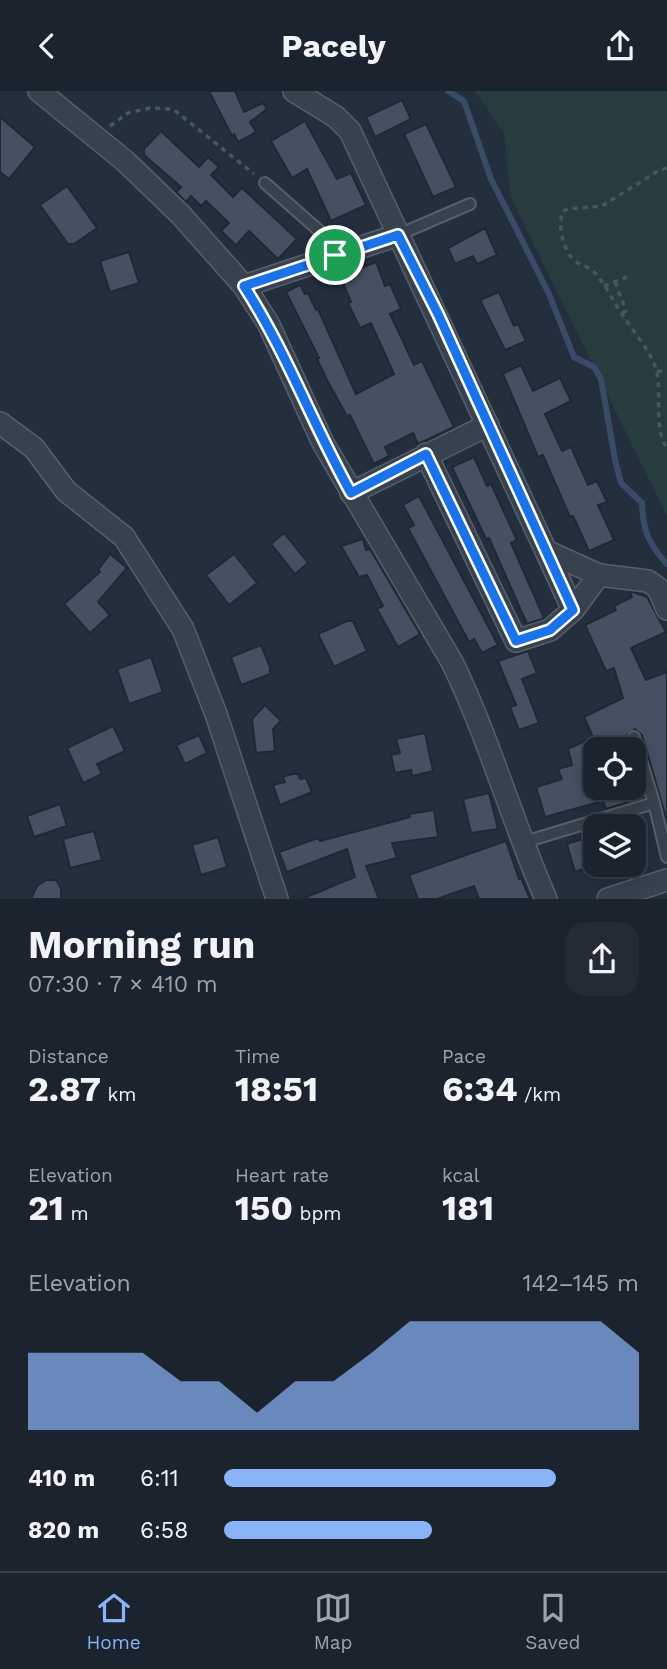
<!DOCTYPE html>
<meta charset="utf-8">
<style>
body{margin:0;font-family:"Work Sans",sans-serif;background:#242b36;color:#f1f3f6;height:100vh;display:flex;flex-direction:column;font-size:26px;white-space:nowrap}
*{box-sizing:border-box;margin:0}
p{font-size:23px;color:#a0a4aa}
.icon{flex:none;width:38px;height:38px;fill:none;stroke:currentColor;stroke-width:2;stroke-linecap:round;stroke-linejoin:round}
.map{position:relative;height:808px;overflow:hidden}
.drawer{display:flex;flex-direction:column;background:#1b232e;flex:1}
.drawer>*{flex:none}
.buttons{position:absolute;left:583px;top:646px;display:grid;gap:14px}
.buttons a{display:grid;place-items:center;width:63px;height:63px;border-radius:14px;background:#1b232e;box-shadow:0 4px 18px #0003,0 0 0 2px #39404a;font-size:35px}
.pin{position:absolute;display:grid;place-items:center;width:60px;height:60px;color:#fff;margin:-30px;border:4px solid #fff;border-radius:50%;box-shadow:0 2px 7px #0007}
.round{display:grid;place-items:center;flex:none;width:74px;height:74px;border-radius:21px;background:#242b36}
.head{display:flex;align-items:center;justify-content:space-between;height:119px;padding:0 28px}
h1{font-size:38px;font-weight:700;line-height:52px}
.stats{display:grid;grid-template-columns:repeat(3,1fr);gap:10px;height:119px;padding:7px 28px}
.stats div{display:grid;align-content:center}
.stats b{font-size:35px;font-weight:700}
.stats small{font-size:19px;font-weight:400}
.stats p{font-size:19px}
.chart{height:196px;padding:14px 28px}
.chart p{display:flex;justify-content:space-between}
.chart svg{width:100%;height:126px;margin-top:7px;fill:#8ab4f8;opacity:.7}
ul{padding:0 28px;list-style:none;font-size:23px}
li{display:grid;grid-template-columns:112px 84px 1fr;align-items:center;height:52px}
li i{height:18px;border-radius:9px;background:#8ab4f8}
header{display:flex;justify-content:space-between;align-items:center;height:91px;padding:0 28px;background:#1b232e;font-size:32px;font-weight:700}
.dock{display:flex;justify-content:space-around;align-items:center;height:98px;border-top:2px solid #39404a;background:#1b232e;font-size:19px;color:#a0a4aa}
.dock a{display:grid;justify-items:center;gap:4px}
.dock .on{color:#8ab4f8}
.map>svg:first-child{display:block}
.green{fill:#263c3f}
.lines{fill:none;stroke-linecap:round;stroke-linejoin:round}
.stream{stroke:#394c67;stroke-width:6}
.building{fill:#455162;stroke:#1f2835;stroke-width:2}
.lane-casing{stroke:#565f6c;stroke-width:14}
.street-casing{stroke:#565f6c;stroke-width:24}
.path{stroke:#44595c;stroke-width:3.5;stroke-dasharray:5 5;stroke-linecap:butt}
.lane{stroke:#38414e;stroke-width:10}
.street{stroke:#38414e;stroke-width:21}
.route-casing{stroke:#fff;stroke-width:14}
.route{stroke:#1a73e8;stroke-width:9}
</style>
<header><svg class="icon" aria-label="back" viewBox="0 0 24 24"><path d="M15 5l-7 7 7 7"/></svg>Pacely<svg class="icon" aria-label="share" viewBox="0 0 24 24"><path d="M12 15V3M7 8l5-5 5 5M5 13v7h14v-7"/></svg></header>
<div class="map">
<svg width="667" height="808" viewBox="0 0 667 808">
<rect width="100%" height="100%" fill="#242f3e"/>
<!-- green -->
<polygon class="green" points="475,0 667,0 667,425 511,107 504,43"/>
<g class="lines">
<!-- stream -->
<path class="stream" d="M448,0L464,10L491,88L549,203L574,266L594,276L601,288L615,369L621,392L642,412C643,440 648,452 667,473"/>
</g>
<!-- building -->
<g class="building">
<polygon points="209,0 235,0 244,21 263,12 267,18 250,31 256,41 238,51 234,43 232,45"/>
<polygon points="402,9 411,28 375,46 366,26"/>
<polygon points="0,26 35,56 9,88 0,81"/>
<polygon points="305,30 337,88 351,82 366,114 331,130 307,78 292,87 271,50"/>
<polygon points="426,33 456,96 433,106 404,43"/>
<polygon points="161,40 199,76 208,66 219,76 211,84 233,106 242,97 297,148 278,168 249,140 236,154 221,140 229,132 206,110 201,115 191,105 186,111 176,101 181,96 144,64 144,58"/>
<polygon points="67,95 97,137 74,153 68,153 40,114"/>
<polygon points="485,137 497,164 477,173 473,165 455,173 448,157"/>
<polygon points="129,161 139,192 110,201 100,170"/>
<polygon points="376,171 385,195 390,193 401,218 390,223 414,274 422,270 454,336 418,353 413,342 385,356 389,365 374,373 350,324 347,325 328,291 317,268 319,267 286,201 300,194 305,203 308,202 316,219 318,218 356,303 394,283 371,232 360,237 348,212 351,211 340,185"/>
<polygon points="499,201 514,235 518,233 526,250 505,259 480,209"/>
<polygon points="521,274 533,300 560,287 571,310 545,323 562,360 571,356 588,394 597,390 607,411 598,414 614,449 589,460 573,425 570,426 543,364 538,366 503,283"/>
<polygon points="474,366 487,395 491,393 517,449 511,452 544,527 542,528 527,533 489,447 486,448 452,376"/>
<polygon points="419,405 498,554 482,562 474,548 469,551 408,437 414,434 403,414"/>
<polygon points="284,442 308,472 295,483 271,453"/>
<polygon points="363,448 366,459 370,458 420,543 398,556 377,518 383,515 367,484 359,486 341,455"/>
<polygon points="110,463 127,477 98,511 110,524 90,542 64,513 100,481 98,479"/>
<polygon points="234,463 257,492 229,514 206,484"/>
<polygon points="633,501 647,506 666,541 631,557 646,589 667,581 667,730 642,644 635,638 627,644 629,658 595,658 595,696 634,696 634,672 644,706 606,718 603,710 545,726 536,696 562,688 558,678 572,674 568,658 593,646 584,626 623,607 614,577 606,580 585,534 616,519 614,515 632,506 630,502"/>
<polygon points="347,530 353,530 367,560 334,576 318,543"/>
<polygon points="261,554 270,576 270,583 241,594 231,566"/>
<polygon points="528,560 537,582 522,588 539,632 519,639 510,616 516,614 498,570"/>
<polygon points="151,566 163,601 129,613 117,578"/>
<polygon points="265,614 281,630 273,638 275,660 256,662 252,628"/>
<polygon points="113,635 125,660 97,673 102,683 83,692 67,657"/>
<polygon points="425,642 433,680 412,685 411,679 395,682 391,664 400,662 396,648"/>
<polygon points="199,644 207,662 185,673 176,654"/>
<polygon points="292,683 298,683 300,688 306,687 312,701 280,714 273,694 285,691 283,686"/>
<polygon points="489,702 498,738 471,742 463,708"/>
<polygon points="60,713 67,735 34,746 27,725"/>
<polygon points="434,719 438,746 392,752 397,767 366,775 379,808 302,808 355,786 347,758 287,781 279,761 318,747 320,750 410,726 409,723"/>
<polygon points="94,740 102,769 70,777 63,748"/>
<polygon points="595,744 595,774 575,781 567,753"/>
<polygon points="218,746 227,776 201,784 192,754"/>
<polygon points="506,750 519,788 521,787 530,808 479,808 474,795 437,808 418,808 409,784"/>
<polygon points="46,789 56,789 61,797 61,808 31,808 37,795"/>
</g>
<g class="lines">
<!-- lane casing -->
<g class="lane-casing">
<g id="lane">
<polyline points="265,92 324,144 335,164"/>
<polyline points="398,144 470,113"/>
<polyline points="634,646 654,712 667,766"/>
<polyline points="521,752 654,712"/>
</g>
</g>
<!-- street casing -->
<g class="street-casing">
<g id="street">
<path d="M39,0L125,70L180,123L244,195L268,232L323,352L452,571C489,647 512,730 546,808"/>
<path d="M294,0L336,26L350,40C416,180 481,320 546,460L599,484L648,490L658,497L667,518"/>
<polyline points="244,195 398,144"/>
<polyline points="0,332 34,357 66,400 124,446 183,538 216,623 277,808"/>
<polyline points="426,363 516,550 550,539 573,519 599,484"/>
<polyline points="351,402 488,334"/>
<polyline points="546,460 573,519"/>
<polyline points="608,808 667,789"/>
</g>
</g>
<!-- path -->
<g class="path">
<polyline points="110,35 128,22 150,17 173,18 254,83"/>
<path d="M667,77L658,80L602,115L568,118L563,120C557,134 563,160 575,170C581,175 589,175 594,181C606,194 614,212 624,226C635,243 653,263 657,282C662,306 653,336 667,357"/>
<polyline points="615,191 626,220 622,222"/>
<polyline points="604,195 627,186"/>
<polyline points="657,280 667,281"/>
</g>
<!-- lane -->
<use href="#lane" class="lane"/>
<!-- street -->
<use href="#street" class="street"/>
</g>
<g class="lines">
<!-- route casing -->
<g class="route-casing">
<path id="route" d="M398,144L438,223L573,519L550,539L516,550L426,363L351,402C313,334 286,260 244,195Z"/>
</g>
<!-- route -->
<use href="#route" class="route"/>
</g>
</svg>
<div class="buttons">
<a><svg class="icon" aria-label="locate" viewBox="0 0 24 24"><circle cx="12" cy="12" r="6"/><path d="M12 2v4M12 18v4M2 12h4M18 12h4"/></svg></a>
<a><svg class="icon" aria-label="layers" viewBox="0 0 24 24"><path d="M12 4l9 5-9 5-9-5zM3 14l9 5 9-5"/></svg></a>
</div>
<div class="pin" style="left:335px;top:164px;background:#1e9e55"><svg class="icon" aria-label="arrive" viewBox="0 0 24 24"><path d="M6 21V4h12l-3 4 3 4H6"/></svg></div>
</div>
<section class="drawer">
<div class="head"><div><h1>Morning run</h1><p>07:30 · 7 × 410 m</p></div><a class="round"><svg class="icon" aria-label="share" viewBox="0 0 24 24"><path d="M12 15V3M7 8l5-5 5 5M5 13v7h14v-7"/></svg></a></div>
<div class="stats">
<div><p>Distance</p><b>2.87<small> km</small></b></div>
<div><p>Time</p><b>18:51</b></div>
<div><p>Pace</p><b>6:34<small> /km</small></b></div>
</div>
<div class="stats">
<div><p>Elevation</p><b>21<small> m</small></b></div>
<div><p>Heart rate</p><b>150<small> bpm</small></b></div>
<div><p>kcal</p><b>181</b></div>
</div>
<div class="chart"><p><span>Elevation</span>142–145 m</p>
<svg viewBox="0 0 160 44" preserveAspectRatio="none"><path d="M0 44V17L10 17L20 17L30 17L40 27L50 27L60 38L70 27L80 27L90 17L100 6L110 6L120 6L130 6L140 6L150 6L160 17V44z"/></svg>
</div>
<ul>
<li><b>410 m</b>6:11<i style="width:80%"></i></li>
<li><b>820 m</b>6:58<i style="width:50%"></i></li>
</ul>
</section>
<nav class="dock">
<a class="on"><svg class="icon" aria-label="home" viewBox="0 0 24 24"><path d="M3 11l9-7 9 7M6 9v11h12V9"/></svg>Home</a>
<a><svg class="icon" aria-label="map" viewBox="0 0 24 24"><path d="M3 6l6-2 6 2 6-2v14l-6 2-6-2-6 2zM9 4v14M15 6v14"/></svg>Map</a>
<a><svg class="icon" aria-label="saved" viewBox="0 0 24 24"><path d="M7 4h10v16l-5-4-5 4z"/></svg>Saved</a>
</nav>
